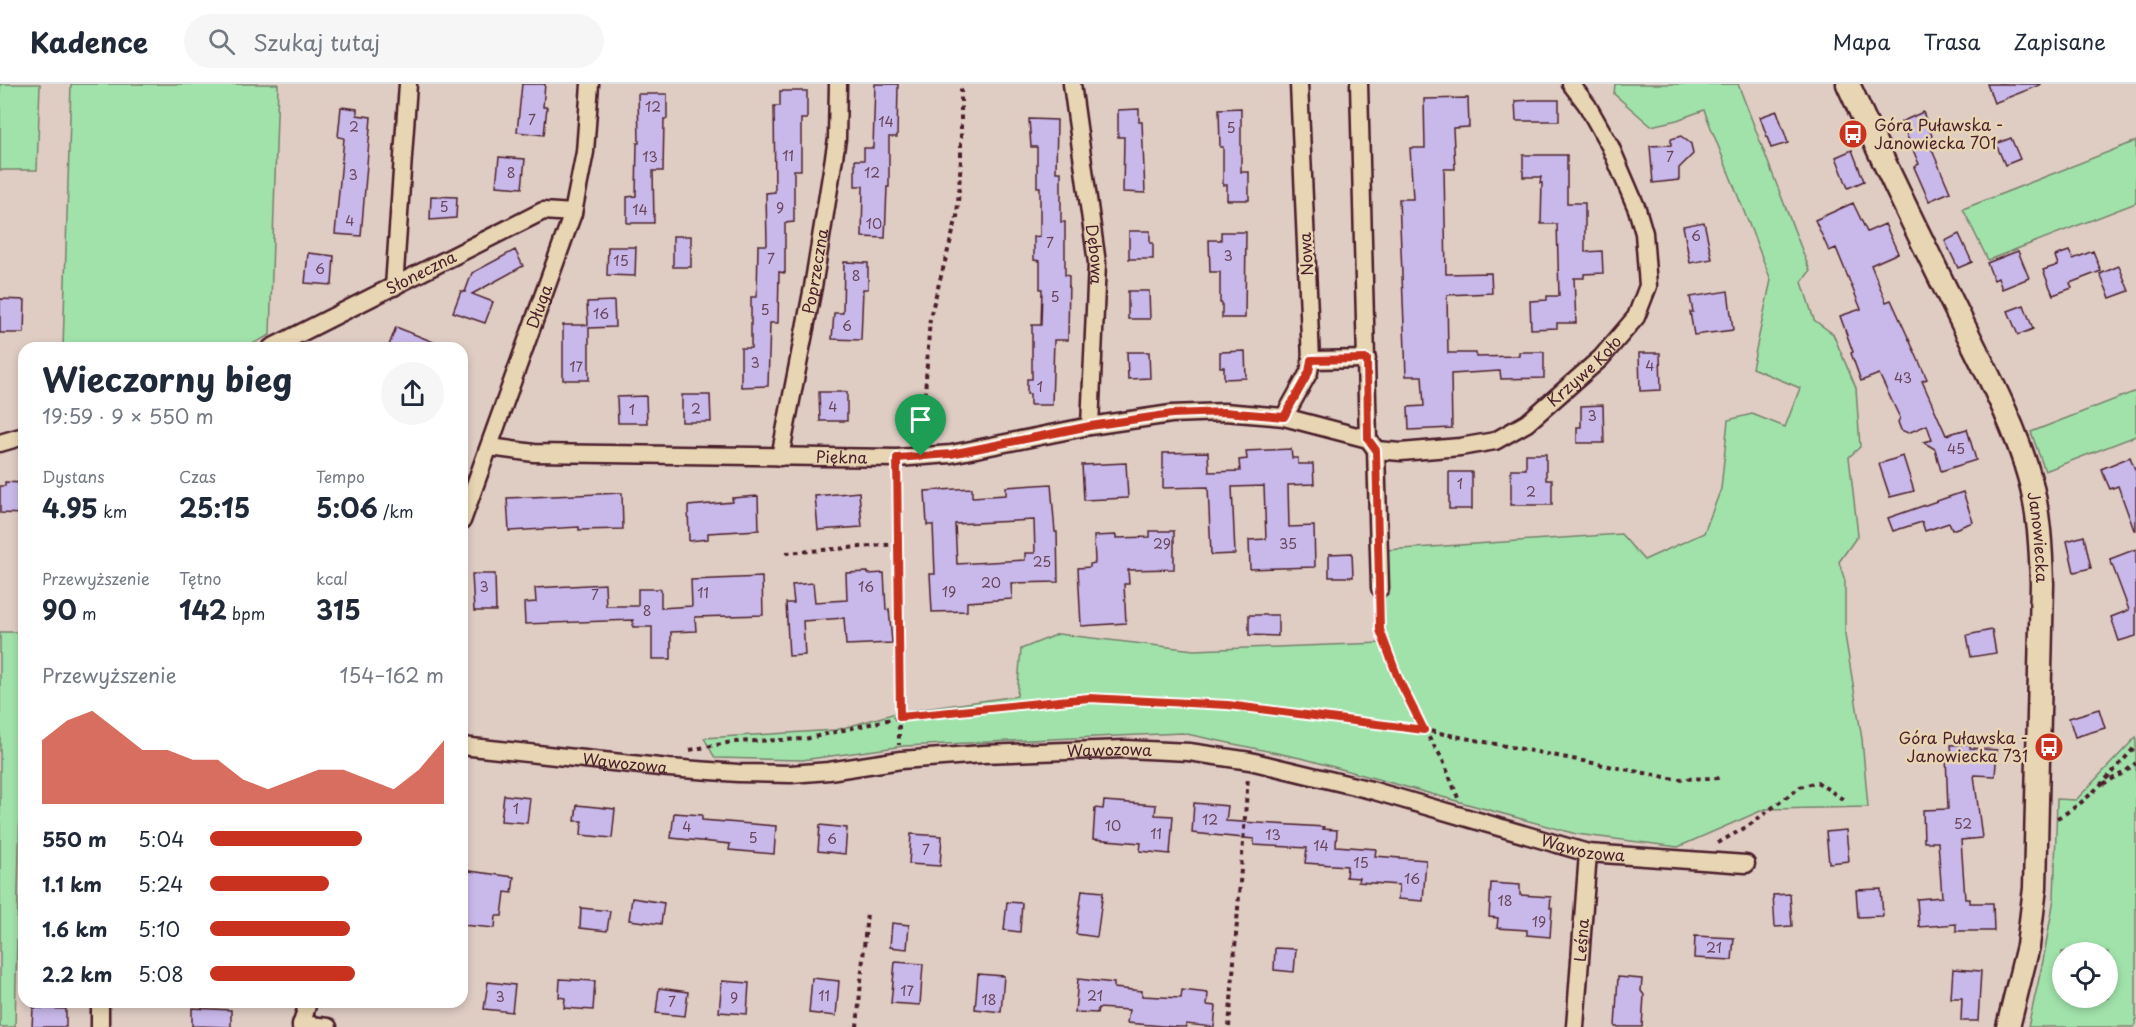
<!DOCTYPE html>
<html lang="pl">
<meta charset="utf-8">
<style>
body{margin:0;font-family:"Playpen Sans",sans-serif;background:#f6f6f7;color:#1f2937;height:100vh;display:flex;flex-direction:column;font-size:22px;white-space:nowrap}
*{box-sizing:border-box;margin:0}
p{font-size:20px;color:#747a83}
.icon{flex:none;width:33px;height:33px;fill:none;stroke:currentColor;stroke-width:2;stroke-linecap:round;stroke-linejoin:round}
.map{position:relative;flex:1;overflow:hidden}
.drawer{position:absolute;left:18px;top:258px;width:450px;height:666px;display:flex;flex-direction:column;background:#fff;border-radius:18px;box-shadow:0 3px 9px #0003}
.drawer>*{flex:none}
.fabs{position:absolute;left:2052px;top:858px;display:grid;gap:12px}
.fabs a{display:grid;place-items:center;width:66px;height:66px;border-radius:50%;background:#fff;box-shadow:0 3px 9px #0003;font-size:30px}
.pin{position:absolute;display:grid;place-items:center;width:51px;height:51px;color:#fff;margin:-62px -26px;border-radius:50% 50% 50% 0;rotate:-45deg;box-shadow:0 0 6px #0007}
.pin .icon{rotate:45deg}
.round{display:grid;place-items:center;flex:none;width:63px;height:63px;border-radius:32px;background:#f6f6f7}
.head{display:flex;align-items:center;justify-content:space-between;height:102px;padding:0 24px}
h1{font-size:33px;font-weight:700;line-height:45px}
.figures{display:grid;grid-template-columns:repeat(3,1fr);gap:9px;height:102px;padding:6px 24px}
.figures div{display:grid;align-content:center}
.figures b{font-size:26px;font-weight:700}
.figures small{font-size:16px;font-weight:400}
.figures p{font-size:16px}
.chart{height:168px;padding:12px 24px}
.chart p{display:flex;justify-content:space-between}
.chart svg{width:100%;height:108px;margin-top:6px;fill:#c8321e;opacity:.7}
ul{padding:0 24px;list-style:none;font-size:20px}
li{display:grid;grid-template-columns:96px 72px 1fr;align-items:center;height:45px}
li i{height:15px;border-radius:8px;background:#c8321e}
header{display:flex;align-items:center;gap:36px;box-sizing:border-box;height:84px;padding:0 30px;background:#fff;border-bottom:2px solid #e0e1e3}
header strong{font-size:28px}
nav{display:flex;gap:33px;margin-inline-start:auto;font-size:21px}
.search{width:420px;height:54px;background:#f6f6f7;display:flex;align-items:center;gap:15px;box-sizing:border-box;padding:0 21px;border-radius:33px;color:#747a83;font-size:22px}
.map>svg:first-child{display:block}
.green{fill:#a1e2ab;stroke:#76806b;stroke-width:1.5;fill-rule:evenodd}
.building{fill:#c9b9ea;stroke:#4a1f2b;stroke-width:1.5;fill-rule:evenodd}
.lines{fill:none;stroke-linecap:round;stroke-linejoin:round}
.street-casing{stroke:#4a1f2b;stroke-width:21}
.secondary-casing{stroke:#4a1f2b;stroke-width:27}
.path{stroke:#4a1f2b;stroke-width:4;stroke-dasharray:4.5 4.5;stroke-linecap:butt}
.street{stroke:#e8d5b3;stroke-width:16}
.secondary{stroke:#e8d5b3;stroke-width:22}
.route-casing{stroke:#fff;stroke-width:12}
.route{stroke:#c8321e;stroke-width:8}
.labels{text-anchor:middle;stroke-width:5;stroke-linejoin:round;paint-order:stroke}
.number-label{font-size:14px;fill:#6a465b}
.poi-label{font-size:16px;fill:#4a1f2b;stroke:#e8d5b3;text-anchor:start}
.street-label{font-size:16px;fill:#4a1f2b;stroke:#e8d5b3}
</style>
<header>
<strong>Kadence</strong>
<div class="search"><svg class="icon" aria-label="search" viewBox="0 0 24 24"><circle cx="10" cy="10" r="6"/><path d="M15 15l6 6"/></svg>Szukaj tutaj</div>
<nav><a>Mapa</a><a>Trasa</a><a>Zapisane</a></nav>
</header>
<div class="map">
<svg width="2136" height="943" viewBox="0 0 2136 943">
<rect width="100%" height="100%" fill="#dfcdc4"/>
<filter id="ink" filterUnits="userSpaceOnUse"><feTurbulence type="fractalNoise" baseFrequency=".0167" numOctaves="2"/><feDisplacementMap in="SourceGraphic" scale="12" xChannelSelector="R" yChannelSelector="G"/><feConvolveMatrix kernelMatrix="1 2 1 2 8 2 1 2 1" color-interpolation-filters="sRGB"/></filter>
<g filter="url(#ink)">
<!-- green -->
<g class="green">
<polygon points="0,0 40,0 37,86 0,86"/>
<polygon points="71,0 278,0 270,251 244,264 63,264"/>
<polygon points="1615,0 1738,0 1810,187 1802,198 1814,236 1833,250 1856,304 1860,363 1849,373 1858,451 1839,478 1845,497 1845,551 1862,655 1868,723 1765,725 1678,763 1576,750 1305,675 1182,649 904,662 802,676 715,674 704,654 836,646 896,629 1017,612 1021,565 1058,550 1194,566 1382,559 1387,466 1621,450 1644,476 1704,449 1721,405 1728,336 1752,330 1785,343 1800,304 1752,284 1771,196 1704,26 1677,36 1651,42 1614,10"/>
<polygon points="2136,57 2136,119 1988,176 1963,125"/>
<polygon points="2136,307 2136,352 2045,387 2031,348"/>
<polygon points="0,548 24,548 15,943 0,943"/>
<path d="M2136,653V940L2134,943H2028L2043,877L2054,815L2057,715L2076,716ZM2062,868H2108V914H2062Z"/>
</g>
<!-- building -->
<g class="building">
<polygon points="522,0 545,0 543,23 547,23 544,51 517,48"/>
<polygon points="875,0 898,0 897,53 889,53 889,103 887,103 885,154 862,153 863,102 855,102 855,76 864,76 864,64 873,64"/>
<polygon points="1987,0 2040,0 2040,1 1994,19"/>
<polygon points="780,7 807,7 807,35 801,35 801,86 794,86 794,138 785,139 785,189 779,188 778,239 770,239 768,302 741,303 741,264 751,264 751,213 757,213 758,161 767,161 766,109 775,108 774,22 780,22"/>
<polygon points="638,10 667,10 667,35 664,35 663,87 653,87 654,139 627,139 627,113 636,112 637,59 639,59"/>
<polygon points="1468,14 1469,43 1453,44 1455,85 1444,85 1446,190 1491,189 1492,209 1447,211 1448,269 1476,269 1476,273 1519,272 1519,268 1544,268 1544,294 1501,295 1500,287 1451,290 1452,344 1409,346 1408,323 1424,322 1422,292 1406,292 1399,115 1413,115 1410,64 1425,64 1424,15"/>
<polygon points="1533,16 1559,16 1559,37 1516,37 1515,17"/>
<polygon points="341,23 357,25 357,31 371,33 361,152 335,150 344,54 338,53"/>
<polygon points="1241,24 1241,88 1249,88 1249,116 1227,116 1227,101 1223,101 1223,63 1220,63 1219,25"/>
<polygon points="1139,25 1139,38 1142,38 1145,109 1123,108 1124,53 1118,53 1118,26"/>
<polygon points="1777,27 1788,59 1771,64 1760,33"/>
<polygon points="1923,28 1934,57 1929,59 1950,108 1929,117 1914,83 1919,80 1901,38"/>
<polygon points="1029,35 1057,36 1056,88 1061,88 1061,138 1065,138 1065,191 1069,192 1068,256 1054,256 1052,321 1030,321 1030,310 1027,310 1027,295 1032,295 1032,241 1041,241 1042,205 1040,205 1040,177 1034,176 1034,153 1040,152 1040,103 1037,103 1037,63 1031,63"/>
<polygon points="1681,52 1691,60 1693,70 1679,84 1679,96 1653,99 1650,62 1671,61 1671,55"/>
<polygon points="2011,54 2020,75 2005,81 1996,60"/>
<polygon points="1852,66 1864,97 1848,104 1836,73"/>
<polygon points="1523,71 1567,71 1567,119 1585,119 1585,168 1602,167 1603,189 1584,190 1584,194 1574,194 1576,239 1557,239 1557,244 1531,245 1530,217 1547,216 1547,212 1559,212 1557,140 1541,140 1542,99 1540,99 1541,93 1523,93"/>
<polygon points="499,73 525,75 522,104 496,102"/>
<polygon points="431,112 457,113 456,134 430,136"/>
<polygon points="1853,119 1867,148 1885,140 1898,169 1871,181 1886,218 1891,216 1907,251 1927,295 1922,297 1946,351 1967,345 1976,376 1941,387 1935,365 1923,358 1932,356 1927,341 1908,349 1901,346 1898,338 1900,334 1879,290 1861,297 1851,269 1853,268 1840,232 1861,225 1836,164 1829,167 1815,136"/>
<polygon points="1704,138 1712,175 1690,179 1683,142"/>
<polygon points="1129,147 1150,147 1150,159 1153,159 1153,175 1129,175"/>
<polygon points="1221,148 1246,148 1245,234 1222,234 1222,219 1220,219 1220,188 1210,188 1209,156 1221,156"/>
<polygon points="1959,150 1972,178 1958,184 1945,157"/>
<rect x="673" y="152" width="18" height="31"/>
<polygon points="608,163 636,163 635,192 607,191"/>
<polygon points="515,166 523,182 472,210 493,218 485,239 453,228 461,207 465,208 472,189"/>
<polygon points="2018,167 2029,194 2002,205 1998,194 1994,196 1987,179"/>
<polygon points="2069,167 2073,175 2093,167 2101,187 2070,199 2072,204 2053,211 2043,186 2058,181 2055,172"/>
<polygon points="308,169 334,172 332,201 305,199"/>
<polygon points="844,178 868,179 868,205 863,205 861,256 832,255 834,229 843,229"/>
<polygon points="2119,182 2129,207 2110,214 2100,190"/>
<polygon points="1128,207 1149,207 1150,235 1128,235"/>
<polygon points="1728,207 1733,246 1694,251 1690,228 1693,228 1690,213"/>
<polygon points="0,215 25,216 24,249 0,249"/>
<polygon points="614,217 615,243 589,244 589,296 563,296 563,241 588,241 587,218"/>
<polygon points="2024,221 2033,245 2018,251 2008,227"/>
<polygon points="396,243 446,263 446,264 388,264"/>
<polygon points="1245,267 1246,294 1224,295 1224,283 1220,283 1220,268"/>
<polygon points="1127,268 1149,268 1150,294 1128,295"/>
<polygon points="1639,269 1660,269 1661,306 1640,307"/>
<polygon points="819,308 847,308 847,337 820,337"/>
<polygon points="682,311 710,311 711,338 682,338"/>
<polygon points="646,312 647,339 618,339 617,313"/>
<polygon points="1603,321 1604,359 1577,359 1577,343 1581,343 1581,322"/>
<polygon points="1291,365 1292,374 1298,374 1298,380 1313,380 1314,400 1288,401 1289,443 1314,442 1315,483 1250,485 1249,456 1266,455 1264,402 1232,403 1235,470 1211,471 1208,403 1163,404 1163,369 1208,368 1209,388 1240,387 1239,376 1247,375 1246,367"/>
<polygon points="1526,370 1546,370 1546,396 1552,396 1552,421 1511,421 1511,385 1526,385"/>
<polygon points="1903,372 1914,407 1890,413 1879,380"/>
<polygon points="2130,373 2136,388 2136,446 2134,446 2118,402 2110,405 2101,385"/>
<polygon points="1126,379 1128,414 1084,416 1082,381"/>
<rect x="1449" y="388" width="23" height="37"/>
<polygon points="5,398 24,399 24,430 0,429 0,402 5,402"/>
<path d="M1051,400L1055,448H1057L1058,498L1011,499L1012,515L967,518V527L932,528L930,490H935L933,441H927L925,407L972,404V413L1006,411V403ZM1034,436L1035,469H1025V476L957,480L955,440Z"/>
<polygon points="859,408 862,443 818,446 815,412"/>
<polygon points="1963,408 1973,438 1952,446 1949,439 1925,447 1922,438 1893,447 1888,434"/>
<polygon points="622,409 623,445 579,446 579,443 509,447 507,414"/>
<polygon points="758,412 759,446 708,449 708,455 689,457 688,422 733,418 732,414"/>
<polygon points="1150,447 1174,447 1174,485 1128,486 1129,500 1124,500 1126,539 1081,542 1078,484 1090,483 1090,480 1095,479 1094,452 1116,451 1116,454 1150,453"/>
<polygon points="2084,452 2091,484 2074,488 2067,457"/>
<polygon points="2136,465 2136,552 2119,557 2111,533 2129,526 2110,475"/>
<polygon points="1352,469 1353,493 1329,493 1329,470"/>
<polygon points="868,488 868,490 884,489 886,526 889,525 892,559 846,561 844,534 803,537 805,571 789,572 786,519 794,519 792,501 813,499 815,518 847,516 846,489"/>
<polygon points="472,490 495,490 496,527 474,527"/>
<polygon points="762,493 763,531 695,533 696,547 671,548 671,575 652,575 652,543 633,543 633,536 525,540 524,519 536,518 535,504 605,500 606,522 638,522 638,505 661,505 661,524 692,522 691,496"/>
<polygon points="1249,531 1278,531 1278,552 1249,551"/>
<polygon points="1992,546 1996,569 1971,573 1967,551"/>
<polygon points="2099,625 2105,644 2075,653 2069,634"/>
<polygon points="1970,660 1970,664 1997,666 1995,692 1974,691 1982,754 1961,756 1965,815 1970,815 1970,819 1993,819 1994,847 1956,847 1956,840 1919,843 1917,815 1942,813 1938,758 1924,758 1923,726 1948,725 1946,671 1952,671 1951,661"/>
<polygon points="504,711 530,714 527,739 501,737"/>
<polygon points="1104,717 1156,721 1155,731 1173,732 1170,770 1140,767 1141,759 1093,755 1095,724 1103,725"/>
<polygon points="1194,719 1228,722 1226,737 1324,743 1323,745 1337,746 1336,762 1376,765 1375,772 1426,776 1423,817 1398,815 1399,801 1358,798 1359,794 1346,793 1347,782 1305,779 1307,764 1254,761 1254,755 1192,749"/>
<polygon points="577,721 615,725 612,754 581,751 582,737 575,737"/>
<polygon points="674,729 702,731 702,736 776,742 774,770 729,766 730,760 671,754"/>
<polygon points="820,741 847,744 845,770 818,767"/>
<polygon points="1846,746 1849,777 1829,779 1826,748"/>
<polygon points="911,750 942,752 940,782 909,780"/>
<polygon points="462,786 514,793 512,809 505,808 502,832 496,832 495,844 462,841"/>
<polygon points="1491,799 1520,801 1520,811 1551,813 1550,824 1552,824 1550,853 1527,851 1527,846 1497,844 1498,834 1489,833"/>
<polygon points="1881,805 1883,832 1858,833 1856,806"/>
<polygon points="1082,806 1103,808 1097,853 1076,850"/>
<polygon points="1790,810 1792,842 1775,843 1773,811"/>
<polygon points="632,814 664,819 661,840 629,836"/>
<polygon points="1007,818 1022,819 1020,848 1004,846"/>
<polygon points="581,824 610,827 607,847 580,844"/>
<polygon points="892,839 909,841 907,865 890,863"/>
<polygon points="1695,852 1734,854 1732,876 1694,874"/>
<polygon points="1275,864 1296,865 1294,888 1274,886"/>
<polygon points="895,878 923,880 920,921 891,919"/>
<polygon points="1953,885 1981,887 1978,937 1961,937 1962,914 1951,914"/>
<polygon points="978,890 1004,892 1001,928 975,925"/>
<polygon points="1618,893 1642,895 1641,907 1644,911 1642,943 1615,943"/>
<polygon points="812,894 839,897 836,932 809,929"/>
<polygon points="560,895 595,897 593,926 564,924 565,914 559,913"/>
<polygon points="1078,895 1114,899 1114,904 1142,907 1142,912 1181,914 1182,906 1208,909 1207,921 1216,922 1214,943 1186,940 1186,943 1175,943 1127,939 1129,926 1098,924 1097,929 1075,928"/>
<polygon points="722,897 749,899 747,930 719,928"/>
<polygon points="488,898 515,901 512,928 484,925"/>
<polygon points="659,904 688,908 685,932 656,929"/>
<polygon points="33,924 66,925 66,943 32,943"/>
<polygon points="192,924 231,926 231,943 192,942"/>
</g>
<g class="lines">
<!-- street casing -->
<g class="street-casing">
<g id="street">
<path id="s1" d="M1072,0L1097,179L1090,342"/>
<polyline points="1359,0 1368,355 1374,363"/>
<polyline points="394,203 408,0"/>
<path id="s2" d="M271,264L543,127L573,129"/>
<polyline points="1311,276 1367,275"/>
<polyline points="1284,333 1309,288 1311,276 1299,0"/>
<polyline points="0,359 24,352"/>
<path id="s3" d="M490,363L534,369L897,374L951,370L1090,342L1171,330L1224,328L1284,333L1368,355"/>
<path id="s4" d="M1376,366L1401,368L1460,363L1495,357L1527,339L1601,274L1636,233L1648,202L1644,149L1637,125L1610,62L1587,21L1571,0"/>
<polyline points="1376,366 1380,504"/>
<path id="s5" d="M780,373L813,203L837,55L838,0"/>
<path id="s6" d="M462,437L573,129L585,68L590,0"/>
<path id="s7" d="M462,662L669,684L738,689L791,690L829,687L901,676L983,670L1125,665L1189,668L1250,677L1371,706L1588,769L1746,780"/>
<polyline points="301,940 328,943"/>
<polyline points="100,943 100,918"/>
<polyline points="301,943 308,918"/>
<path id="s8" d="M1575,943L1588,769"/>
</g>
</g>
<!-- secondary casing -->
<g class="secondary-casing">
<g id="secondary">
<path id="s9" d="M1848,0C1883,77 1920,154 1958,230C1983,282 2013,335 2029,392C2039,426 2041,464 2042,500L2035,804L2028,862L2008,943"/>
</g>
</g>
<!-- path -->
<g class="path">
<polyline points="922,356 930,233 957,133 961,75 961,0"/>
<polyline points="897,389 899,661"/>
<polyline points="786,469 897,460"/>
<polyline points="1380,520 1380,546 1398,594 1424,646 1442,674 1458,714"/>
<polyline points="690,666 732,658 805,655 900,633 1089,614 1228,621 1424,646 1675,695 1721,694"/>
<polyline points="2103,700 2125,688 2136,679"/>
<path d="M2057,734C2089,718 2112,688 2136,662"/>
<polyline points="1718,759 1748,742 1800,703 1817,698 1844,716"/>
<polyline points="857,943 867,829"/>
<polyline points="1229,943 1248,693"/>
</g>
<!-- street -->
<use href="#street" class="street"/>
<!-- secondary -->
<use href="#secondary" class="secondary"/>
</g>
</g>
<g class="lines" filter="url(#ink)">
<!-- route casing -->
<g class="route-casing">
<polygon id="route" points="1367,275 1368,355 1376,366 1380,546 1398,594 1424,646 1228,621 1089,614 900,633 897,374 951,370 1090,342 1172,330 1224,328 1284,333 1309,288 1311,276"/>
</g>
<!-- route -->
<use href="#route" class="route"/>
</g>
<!-- icons -->
<defs>
<g id="bus-disc" transform="scale(1.5)"><circle r="9.5" fill="#c8321e" stroke="#e8d5b3"/><path d="M-5-6H5V4H4V6H2V4H-2V6H-4V4H-5ZM-3.5-4V0h7V-4ZM-3.5 1.2v1.5H-2V1.2ZM2 1.2v1.5H3.5V1.2Z" fill="#fff"/></g>
</defs>
<g fill-rule="evenodd">
<use href="#bus-disc" x="1853" y="50"/>
<use href="#bus-disc" x="2049" y="663"/>
</g>
<g class="labels">
<!-- number labels -->
<g class="number-label">
<text x="653" y="28">12</text>
<text x="532" y="41">7</text>
<text x="886" y="43">14</text>
<text x="354" y="48">2</text>
<text x="1231" y="49">5</text>
<text x="788" y="77">11</text>
<text x="650" y="78">13</text>
<text x="1670" y="78">7</text>
<text x="511" y="94">8</text>
<text x="872" y="94">12</text>
<text x="353" y="96">3</text>
<text x="444" y="128">5</text>
<text x="780" y="129">9</text>
<text x="640" y="131">14</text>
<text x="350" y="142">4</text>
<text x="874" y="145">10</text>
<text x="1696" y="157">6</text>
<text x="1050" y="164">7</text>
<text x="1228" y="177">3</text>
<text x="771" y="180">7</text>
<text x="621" y="182">15</text>
<text x="320" y="190">6</text>
<text x="856" y="197">8</text>
<text x="1055" y="218">5</text>
<text x="765" y="231">5</text>
<text x="601" y="235">16</text>
<text x="847" y="247">6</text>
<text x="755" y="284">3</text>
<text x="1650" y="287">4</text>
<text x="576" y="288">17</text>
<text x="1903" y="299">43</text>
<text x="1040" y="308">1</text>
<text x="833" y="328">4</text>
<text x="696" y="330">2</text>
<text x="632" y="331">1</text>
<text x="1592" y="337">3</text>
<text x="1956" y="370">45</text>
<text x="1460" y="405">1</text>
<text x="1531" y="413">2</text>
<text x="1162" y="465">29</text>
<text x="1288" y="465">35</text>
<text x="1042" y="483">25</text>
<text x="991" y="504">20</text>
<text x="484" y="508">3</text>
<text x="866" y="508">16</text>
<text x="949" y="513">19</text>
<text x="703" y="514">11</text>
<text x="595" y="516">7</text>
<text x="647" y="532">8</text>
<text x="516" y="730">1</text>
<text x="1210" y="741">12</text>
<text x="1963" y="745">52</text>
<text x="1113" y="747">10</text>
<text x="687" y="748">4</text>
<text x="1156" y="755">11</text>
<text x="1273" y="756">13</text>
<text x="753" y="759">5</text>
<text x="832" y="760">6</text>
<text x="1321" y="767">14</text>
<text x="926" y="771">7</text>
<text x="1361" y="784">15</text>
<text x="1412" y="800">16</text>
<text x="1505" y="822">18</text>
<text x="1539" y="843">19</text>
<text x="1714" y="869">21</text>
<text x="907" y="912">17</text>
<text x="824" y="917">11</text>
<text x="1095" y="917">21</text>
<text x="500" y="918">3</text>
<text x="734" y="919">9</text>
<text x="989" y="921">18</text>
<text x="672" y="923">7</text>
</g>
<!-- poi labels -->
<g class="poi-label">
<text x="1874" y="47">Góra Puławska -<tspan x="1874" dy="18">Janowiecka 701</tspan></text>
<text x="2028" y="660" text-anchor="end">Góra Puławska -<tspan x="2028" dy="18">Janowiecka 731</tspan></text>
</g>
<!-- street labels -->
<g class="street-label">
<text transform="translate(1306 170) rotate(-93)" y="6">Nowa</text>
<text dy="6" stroke="none"><textPath href="#s1" startOffset="172">Dębowa</textPath></text>
<text dy="6" stroke="none"><textPath href="#s5" startOffset="189">Poprzeczna</textPath></text>
<text dy="6" stroke="none"><textPath href="#s2" startOffset="168">Słoneczna</textPath></text>
<text dy="6" stroke="none"><textPath href="#s6" startOffset="228">Długa</textPath></text>
<text dy="6" stroke="none"><textPath href="#s4" startOffset="234">Krzywe Koło</textPath></text>
<text dy="6" stroke="none"><textPath href="#s3" startOffset="352">Piękna</textPath></text>
<text dy="6" stroke="none"><textPath href="#s9" startOffset="494">Janowiecka</textPath></text>
<text dy="6" stroke="none"><textPath href="#s7" startOffset="650">Wąwozowa</textPath></text>
<text dy="6" stroke="none"><textPath href="#s7" startOffset="164">Wąwozowa</textPath></text>
<text dy="6" stroke="none"><textPath href="#s7" startOffset="1136">Wąwozowa</textPath></text>
<text dy="6" stroke="none"><textPath href="#s8" startOffset="87">Leśna</textPath></text>
</g>
</g>
</svg>
<div class="fabs">
<a><svg class="icon" aria-label="locate" viewBox="0 0 24 24"><circle cx="12" cy="12" r="6"/><path d="M12 2v4M12 18v4M2 12h4M18 12h4"/></svg></a>
</div>
<div class="pin" style="left:921px;top:372px;background:#1e9e55"><svg class="icon" aria-label="arrive" viewBox="0 0 24 24"><path d="M6 21V4h12l-3 4 3 4H6"/></svg></div>
<section class="drawer">
<div class="head"><div><h1>Wieczorny bieg</h1><p>19:59 · 9 × 550 m</p></div><a class="round"><svg class="icon" aria-label="share" viewBox="0 0 24 24"><path d="M12 15V3M7 8l5-5 5 5M5 13v7h14v-7"/></svg></a></div>
<div class="figures">
<div><p>Dystans</p><b>4.95<small> km</small></b></div>
<div><p>Czas</p><b>25:15</b></div>
<div><p>Tempo</p><b>5:06<small> /km</small></b></div>
</div>
<div class="figures">
<div><p>Przewyższenie</p><b>90<small> m</small></b></div>
<div><p>Tętno</p><b>142<small> bpm</small></b></div>
<div><p>kcal</p><b>315</b></div>
</div>
<div class="chart"><p><span>Przewyższenie</span>154–162 m</p>
<svg viewBox="0 0 160 44" preserveAspectRatio="none"><path d="M0 44V18L10 10L20 6L30 14L40 22L50 22L60 26L70 26L80 34L90 38L100 34L110 30L120 30L130 34L140 38L150 30L160 18V44z"/></svg>
</div>
<ul>
<li><b>550 m</b>5:04<i style="width:65%"></i></li>
<li><b>1.1 km</b>5:24<i style="width:51%"></i></li>
<li><b>1.6 km</b>5:10<i style="width:60%"></i></li>
<li><b>2.2 km</b>5:08<i style="width:62%"></i></li>
</ul>
</section>
</div>
